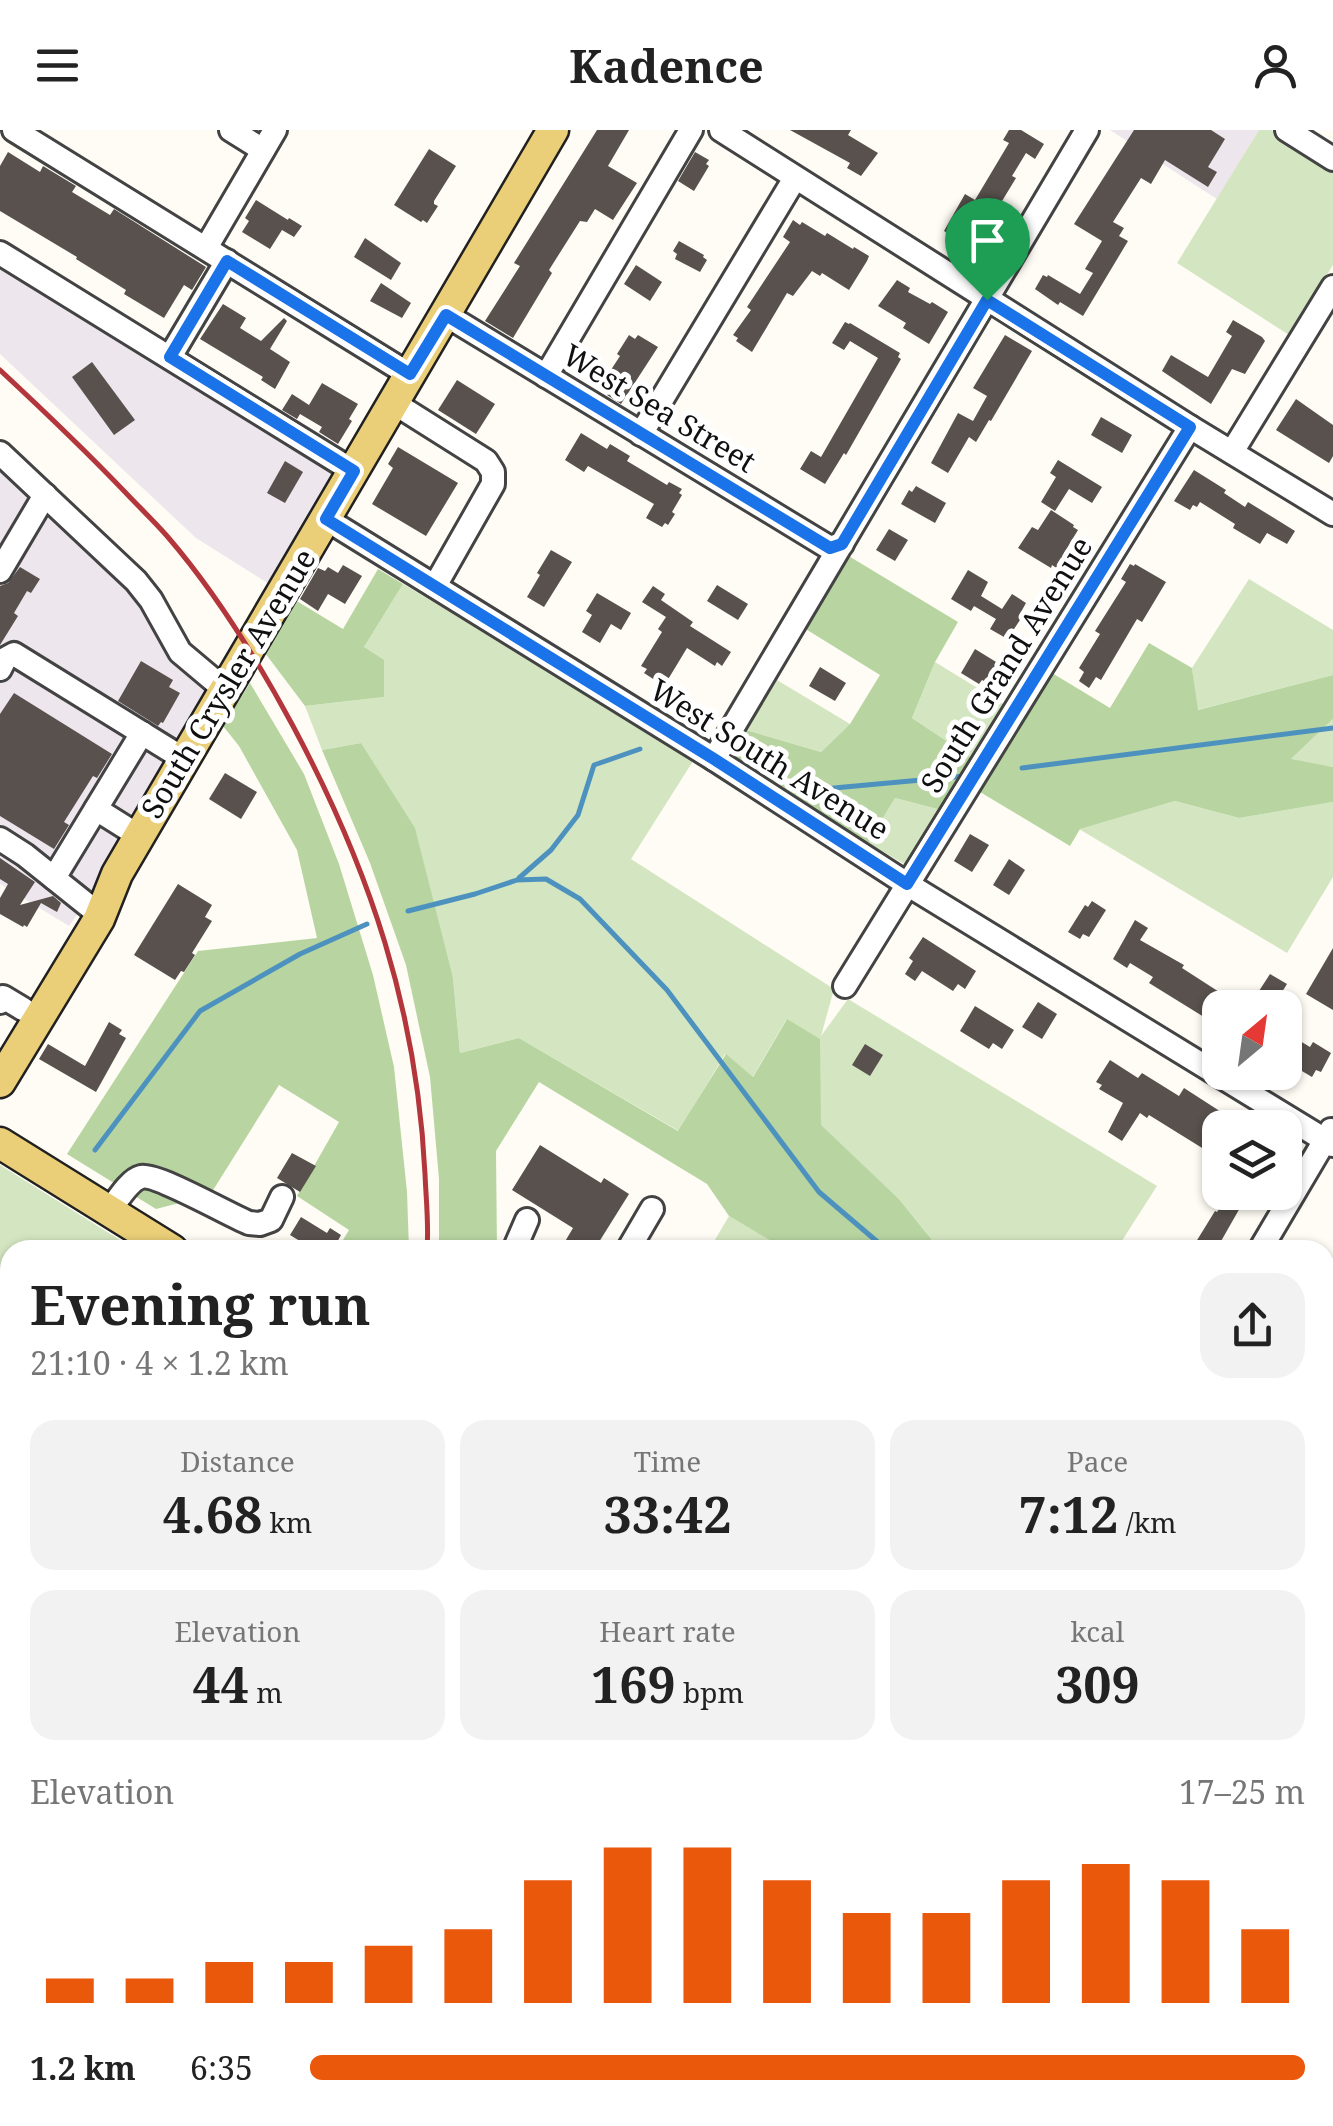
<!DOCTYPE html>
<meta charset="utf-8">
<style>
body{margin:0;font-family:"Noto Serif",serif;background:#f2f2f2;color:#222;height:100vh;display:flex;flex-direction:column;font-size:38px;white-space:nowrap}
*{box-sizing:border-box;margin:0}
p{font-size:32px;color:#767676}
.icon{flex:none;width:55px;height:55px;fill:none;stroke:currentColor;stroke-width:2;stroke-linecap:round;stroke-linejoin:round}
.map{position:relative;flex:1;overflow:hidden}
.panel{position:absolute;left:0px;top:1110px;width:1335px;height:888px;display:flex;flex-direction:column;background:#fff;border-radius:30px 30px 0 0;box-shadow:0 2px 8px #0004}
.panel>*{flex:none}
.needle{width:65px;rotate:29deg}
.buttons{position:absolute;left:1202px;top:860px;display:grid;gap:20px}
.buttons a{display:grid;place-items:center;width:100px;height:100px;border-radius:20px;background:#fff;box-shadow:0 2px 8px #0004;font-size:50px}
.pin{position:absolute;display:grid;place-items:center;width:85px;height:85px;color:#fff;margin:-102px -42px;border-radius:50% 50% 50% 0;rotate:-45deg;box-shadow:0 0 10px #0007}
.pin .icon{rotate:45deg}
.round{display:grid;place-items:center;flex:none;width:105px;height:105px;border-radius:30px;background:#f2f2f2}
.headline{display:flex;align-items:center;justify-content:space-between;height:170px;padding:0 30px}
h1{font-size:55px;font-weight:700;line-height:75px}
.stats{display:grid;grid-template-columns:repeat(3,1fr);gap:15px;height:170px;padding:10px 30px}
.stats div{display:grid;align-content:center;border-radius:25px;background:#f2f2f2;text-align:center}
.stats b{font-size:50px;font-weight:700}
.stats small{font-size:28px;font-weight:400}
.stats p{font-size:28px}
.chart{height:280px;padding:20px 30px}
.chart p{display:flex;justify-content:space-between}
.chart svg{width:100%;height:180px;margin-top:10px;stroke:#ea580c;stroke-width:6}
ul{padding:0 30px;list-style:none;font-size:32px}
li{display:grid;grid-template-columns:160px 120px 1fr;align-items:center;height:75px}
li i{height:25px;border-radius:12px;background:#ea580c}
header{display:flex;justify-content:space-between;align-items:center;height:130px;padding:0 30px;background:#fff;font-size:45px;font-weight:700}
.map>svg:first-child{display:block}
.industrial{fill:#ede6ed}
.green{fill:#d4e6c1}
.forest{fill:#b8d5a1}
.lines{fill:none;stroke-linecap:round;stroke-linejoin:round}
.stream{stroke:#4d92bf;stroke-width:5}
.building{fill:#58514e}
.minor-casing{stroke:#434343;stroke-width:28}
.major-casing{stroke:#212121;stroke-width:35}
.minor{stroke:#fff;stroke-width:22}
.major{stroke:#eace78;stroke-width:30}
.rail{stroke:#b2363c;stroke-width:5}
.route-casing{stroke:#fff;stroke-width:20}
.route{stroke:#1a73e8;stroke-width:12}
.labels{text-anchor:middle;stroke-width:10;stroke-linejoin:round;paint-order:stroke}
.street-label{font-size:30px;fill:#101010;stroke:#fff}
</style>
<header><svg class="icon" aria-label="menu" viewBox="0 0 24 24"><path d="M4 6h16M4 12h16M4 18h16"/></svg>Kadence<svg class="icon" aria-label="person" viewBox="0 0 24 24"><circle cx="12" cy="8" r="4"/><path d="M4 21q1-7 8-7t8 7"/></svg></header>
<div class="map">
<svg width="1333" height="1996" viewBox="0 0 1333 1996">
<rect width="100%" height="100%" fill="#fefcf4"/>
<!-- industrial -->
<g class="industrial">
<polygon points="1110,0 1259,0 1217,69"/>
<polygon points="0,134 332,343 333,356 274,457 196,408 0,224"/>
<polygon points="0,335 138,467 194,547 205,559 205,569 97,757 69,796 0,754"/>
</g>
<!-- green -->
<g class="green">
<polygon points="1259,0 1271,0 1333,38 1333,135 1289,205 1177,133"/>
<polygon points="1249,449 1333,500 1333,545 1197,580 1192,538"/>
<polygon points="403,454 695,628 631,729 834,859 821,906 848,869 1157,1056 1116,1120 940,1120 899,1069 820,995 820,910 786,890 752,948 725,924 679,1001 519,908 460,923 453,848 361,613 322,620 305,576 384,567 364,517"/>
<polygon points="935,532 1005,575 975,630 912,588"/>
<polygon points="777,550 850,594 821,622 746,600"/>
<polygon points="1333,589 1333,637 1290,630"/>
<polygon points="895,668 945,681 915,731 906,735 868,713"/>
<polygon points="1175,671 1239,688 1333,672 1333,747 1287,823 1079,699"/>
<polygon points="0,1035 136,1120 10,1120 10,1459 0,1434"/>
<polygon points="729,1086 779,1115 779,1120 709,1120"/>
<polygon points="10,1712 10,1850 0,1844 0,1751"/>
</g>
<!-- forest -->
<g class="forest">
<polygon points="847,425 958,492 935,532 912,588 975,630 945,681 895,668 868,713 737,632 733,623 746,600 821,622 850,594 880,545 804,498"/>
<polygon points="378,439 403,454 364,517 384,530 384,567 305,576 265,523 295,470 343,499"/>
<polygon points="1149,513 1192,538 1198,580 1333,545 1333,589 1291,629 1333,637 1333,672 1239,688 1175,671 1080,699 1070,716 980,662 1052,543 1110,578"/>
<polygon points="250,553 304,644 339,734 373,845 394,937 407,1062 409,1120 337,1120 349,1100 297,1066 339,992 279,955 210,1065 156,1079 67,1024 198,821 317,808 297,720 239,616 223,596"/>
<polygon points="361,613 415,698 453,848 460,923 519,908 678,1001 726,924 753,947 787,889 820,909 821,995 899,1069 940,1120 779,1120 778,1115 729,1086 707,1054 539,952 496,1021 497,1120 439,1120 439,1049 430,947 406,835 370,733 322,620"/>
<polygon points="1325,1385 1333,1390 1333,1812 1325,1807"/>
</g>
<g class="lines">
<!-- stream -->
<g class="stream">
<polyline points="1022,638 1333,598"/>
<polyline points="801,661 965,646"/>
<polyline points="519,748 551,720 578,685 594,635 640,619"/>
<polyline points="408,781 475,764 517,750 546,749 580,769 667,860 819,1062 887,1120"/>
<polyline points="95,1020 200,881 300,824 367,794"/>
</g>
</g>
<!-- building -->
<g class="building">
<polygon points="597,0 629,0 608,36 637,53 613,90 595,79 587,92 580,91 549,140 552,143 513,208 485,191 520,136 514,133"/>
<polygon points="790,0 851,0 848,5 878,23 861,46 847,38 850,33"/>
<polygon points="1009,0 1021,0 1044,14 1035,29 1026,23 1012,46 1016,48 973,119 944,101 965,64 975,70 1009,13 1003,10"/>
<polygon points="1134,0 1211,0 1225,9 1208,37 1217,42 1208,57 1165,30 1151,54 1141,48 1113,92 1124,98 1119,106 1128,111 1083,186 1060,172 1058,175 1035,159 1043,145 1047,147 1048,145 1080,164 1093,143 1085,139 1102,111 1074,94"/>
<polygon points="429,19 456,36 434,71 434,74 438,76 427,93 423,90 421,92 394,75"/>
<polygon points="8,22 40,42 43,36 76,56 72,62 110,85 114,79 206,137 192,160 184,155 164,188 124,164 126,160 76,129 77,127 0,81 0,36"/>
<polygon points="695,22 709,30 706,34 709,36 694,61 678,51"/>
<polygon points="256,70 288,90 283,98 289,88 302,96 294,107 282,100 270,119 242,102 249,91 245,88"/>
<polygon points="793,90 800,95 802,92 825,106 827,103 853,119 854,117 869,126 867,131 849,160 822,143 820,146 812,141 793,166 787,163 752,222 736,211 738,208 733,205 751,180 747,177 790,112 783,107"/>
<polygon points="365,108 401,133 391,150 354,127"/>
<polygon points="679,111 704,125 703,127 707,130 700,142 675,129 677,124 673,121"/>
<polygon points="636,135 662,152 650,171 624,154"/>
<polygon points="897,150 910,158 908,162 930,174 932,172 948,182 929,214 903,198 906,193 878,176"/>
<polygon points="381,153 411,173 402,188 370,171"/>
<polygon points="223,174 246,188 240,198 261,211 284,188 287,191 270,219 290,232 275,259 261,250 263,247 200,209"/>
<polygon points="1233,190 1262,207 1265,211 1245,244 1232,239 1211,274 1162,241 1171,225 1208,247 1232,206 1226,202"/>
<polygon points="845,192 849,194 850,193 900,223 898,227 901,229 846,325 844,323 825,354 800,339 811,321 821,327 878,228 850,211 844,220 832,213"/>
<polygon points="629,205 635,209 638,205 658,217 621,274 607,265 610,261 601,255 620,226 617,224"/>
<polygon points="1005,205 1032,221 991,291 989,290 976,312 969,307 948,343 931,333 958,283 973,291 987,266 973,258"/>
<polygon points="92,232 135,290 114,305 72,247"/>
<polygon points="457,250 495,274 476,304 438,280"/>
<polygon points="322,253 358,274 349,289 352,291 338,314 319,302 322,297 300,284 297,289 282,280 292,264 309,275"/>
<polygon points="1296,269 1333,295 1333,326 1329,333 1276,300"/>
<polygon points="1101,287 1132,305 1122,323 1091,305"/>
<polygon points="581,303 607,319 610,314 630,326 627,331 667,355 669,352 682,359 679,363 682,365 672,382 675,384 668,395 665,393 662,397 646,388 654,374 588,336 584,342 565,330"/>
<polygon points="398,317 458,353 426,406 372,374 393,338 388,334"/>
<polygon points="1058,330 1102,357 1092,373 1069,359 1055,381 1041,372 1056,347 1050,343"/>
<polygon points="285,331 303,342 285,373 267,363"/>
<polygon points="1194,340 1226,360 1224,363 1245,377 1248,372 1295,401 1287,414 1267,403 1260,414 1233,398 1235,394 1200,372 1197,377 1193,375 1190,380 1174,371"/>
<polygon points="916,356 946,373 935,393 901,374 909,360 912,362"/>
<polygon points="1051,380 1074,395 1073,397 1078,400 1064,423 1067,424 1058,439 1052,435 1051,438 1018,418 1032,397 1038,400"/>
<polygon points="889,399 908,410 895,431 876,420"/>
<polygon points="551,420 572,432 544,477 527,467 540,445 537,443"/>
<polygon points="1130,434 1134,436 1135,434 1166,452 1142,492 1137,489 1101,550 1096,547 1089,558 1079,551 1084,542 1079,538 1100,504 1095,501 1126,452 1121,449"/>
<polygon points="343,435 362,446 345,474 328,464 318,481 300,469 318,438 325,441 328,437 338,443"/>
<polygon points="20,437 40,449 31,463 27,461 14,483 18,486 0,515 0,456 8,453"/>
<polygon points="968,440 988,452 981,466 1002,479 1012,464 1026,473 1021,482 1024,484 1012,502 1009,500 1004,507 990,499 996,489 974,476 971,481 951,469"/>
<polygon points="717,455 748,474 738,490 707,471"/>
<polygon points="653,456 665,464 661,470 693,492 690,496 731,522 722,536 717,532 715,536 687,518 664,556 644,543 647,539 641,536 662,502 658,499 666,487 642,472"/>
<polygon points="597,463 631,483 621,500 611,494 600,513 582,502 592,485 586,481"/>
<polygon points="975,519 1001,535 989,554 982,550 979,554 961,543"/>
<polygon points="141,531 173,550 169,557 180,563 163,593 161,592 158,596 118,571"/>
<polygon points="820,537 846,553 835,571 809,556"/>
<polygon points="14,563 112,624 97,648 93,646 64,692 69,695 54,719 0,686 0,584"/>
<polygon points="225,643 257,662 241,689 209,669"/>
<polygon points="970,704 989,715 972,742 954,731"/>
<polygon points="0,728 35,752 20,775 53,766 61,773 57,782 41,773 27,797 24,795 23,797 0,784 0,768 8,754 0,749"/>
<polygon points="1009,729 1025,740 1009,765 993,755"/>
<polygon points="178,754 212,775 205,787 212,791 192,823 195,825 184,842 181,841 175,850 134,825"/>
<polygon points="1092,771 1106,780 1089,807 1083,804 1080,809 1068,802 1085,775 1088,777"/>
<polygon points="1135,790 1148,798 1140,810 1184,835 1182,838 1244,878 1210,878 1204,887 1149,853 1153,847 1130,833 1127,838 1113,829"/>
<polygon points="923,807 976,841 965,859 958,854 953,861 922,841 915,851 905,844 913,831 909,828"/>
<polygon points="1333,818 1333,880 1306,864"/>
<polygon points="1270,844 1287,854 1272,878 1248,878"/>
<polygon points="1038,872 1057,884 1042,909 1022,897"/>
<polygon points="975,876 1014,900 1002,919 993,913 989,919 960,901"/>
<polygon points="109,892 122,900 119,904 126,908 96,962 39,929 48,914 85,936"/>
<polygon points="1285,902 1310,917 1313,912 1331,923 1321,942 1316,940 1312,947 1285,931"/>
<polygon points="865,914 883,925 870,946 852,935"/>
<polygon points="1110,930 1138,948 1142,943 1179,966 1184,958 1246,998 1220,998 1220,1004 1213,1016 1210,1015 1207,1021 1149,985 1147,988 1140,983 1122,1011 1108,1002 1123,973 1099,959 1102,955 1096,952"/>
<polygon points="540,1015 601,1053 604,1048 629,1064 594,1120 560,1120 573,1098 512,1060"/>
<polygon points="292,1023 316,1036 300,1062 277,1048"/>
<polygon points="1229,1062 1249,1062 1216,1120 1191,1120 1215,1081 1217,1082"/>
<polygon points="301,1087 327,1103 330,1098 341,1105 334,1118 327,1115 324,1120 305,1120 308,1116 290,1105"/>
</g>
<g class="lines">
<!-- minor casing -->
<g class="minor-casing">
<g id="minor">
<polyline points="14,0 410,245"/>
<polyline points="231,0 263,20"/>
<polyline points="721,0 1190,297 1333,384"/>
<polyline points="1287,0 1333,29"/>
<polyline points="206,118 275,0"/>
<polyline points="0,123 353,341"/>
<polyline points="446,185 830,418 842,414"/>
<polyline points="170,227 227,131"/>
<polyline points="546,246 691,0"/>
<polyline points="394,273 486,331 493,342 493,354 435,456"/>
<polyline points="641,304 795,48"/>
<polyline points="1232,322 1333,157"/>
<polyline points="0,323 136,451 151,470 180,522 224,559"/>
<polyline points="326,389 714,629 907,754 1333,1015"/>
<polyline points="0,441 45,365"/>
<polyline points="0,539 5,529 14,524 184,629"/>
<polyline points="714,629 1087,0"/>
<polyline points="96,679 139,706"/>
<polyline points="0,709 25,725 90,777"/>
<polyline points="54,748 142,603"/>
<polyline points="845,856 1190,297"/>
<polyline points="0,872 3,867 23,879"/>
<path d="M109,1081C117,1071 129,1050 141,1047C156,1043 229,1085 249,1093L260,1094L271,1090L282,1067"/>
<polyline points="514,1120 527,1090"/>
<polyline points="628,1120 652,1079"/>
<polyline points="1260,1120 1331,1000"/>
<polyline points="1325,1372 1333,1378"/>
<polyline points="1325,1890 1333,1876"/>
<polyline points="532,1988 546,1996"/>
<polyline points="1107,1988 1120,1996"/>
<polyline points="330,1996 333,1988"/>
<polyline points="506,1996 511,1988"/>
<polyline points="1263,1996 1268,1988"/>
</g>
</g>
<!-- major casing -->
<g class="major-casing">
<g id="major">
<polyline points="0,952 99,789 117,744 553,0"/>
<polyline points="0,1013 172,1120"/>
<polyline points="1325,1839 1333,1844"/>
</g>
</g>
<!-- minor -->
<use href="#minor" class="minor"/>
<!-- major -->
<use href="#major" class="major"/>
<!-- rail -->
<g class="rail">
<path d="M0,240C43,280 85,320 125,362C139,377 154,391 167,406C217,464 257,529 293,596C370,740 417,880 425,1044C426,1069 429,1095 427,1120"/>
<polyline points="254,1996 256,1988"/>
</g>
</g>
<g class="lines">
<!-- route casing -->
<g class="route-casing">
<polygon id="route" points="227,131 410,244 446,185 830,418 842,414 987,170 1190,297 907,754 714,629 326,389 354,341 170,227"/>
</g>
<!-- route -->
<use href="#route" class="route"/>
</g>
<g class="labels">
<!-- street labels -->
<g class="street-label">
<text transform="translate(659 279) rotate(31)" y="10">West Sea Street</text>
<text transform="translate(1007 535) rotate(-58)" y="10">South Grand Avenue</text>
<text transform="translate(229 554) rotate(-59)" y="10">South Crysler Avenue</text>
<text transform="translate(769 630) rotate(32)" y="10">West South Avenue</text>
</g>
</g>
</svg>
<div class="buttons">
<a><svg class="needle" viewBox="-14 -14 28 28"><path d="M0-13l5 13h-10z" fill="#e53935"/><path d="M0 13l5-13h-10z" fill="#767676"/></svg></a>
<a><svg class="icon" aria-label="layers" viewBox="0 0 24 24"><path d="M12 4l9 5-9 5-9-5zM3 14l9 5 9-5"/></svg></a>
</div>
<div class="pin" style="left:987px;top:170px;background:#1e9e55"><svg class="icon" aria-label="arrive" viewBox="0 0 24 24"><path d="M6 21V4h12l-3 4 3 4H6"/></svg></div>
<section class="panel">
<div class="headline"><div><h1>Evening run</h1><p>21:10 · 4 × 1.2 km</p></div><a class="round"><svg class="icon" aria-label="share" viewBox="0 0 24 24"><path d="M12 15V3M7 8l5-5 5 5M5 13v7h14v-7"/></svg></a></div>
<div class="stats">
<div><p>Distance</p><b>4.68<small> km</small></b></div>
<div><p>Time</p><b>33:42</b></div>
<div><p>Pace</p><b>7:12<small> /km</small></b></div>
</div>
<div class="stats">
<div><p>Elevation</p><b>44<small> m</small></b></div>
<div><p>Heart rate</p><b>169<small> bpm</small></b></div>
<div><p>kcal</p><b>309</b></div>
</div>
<div class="chart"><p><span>Elevation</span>17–25 m</p>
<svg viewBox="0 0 160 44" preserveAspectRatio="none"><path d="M5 44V38M15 44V38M25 44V34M35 44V34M45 44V30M55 44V26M65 44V14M75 44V6M85 44V6M95 44V14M105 44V22M115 44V22M125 44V14M135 44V10M145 44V14M155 44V26"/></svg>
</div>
<ul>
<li><b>1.2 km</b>6:35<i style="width:100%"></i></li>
</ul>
</section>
</div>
